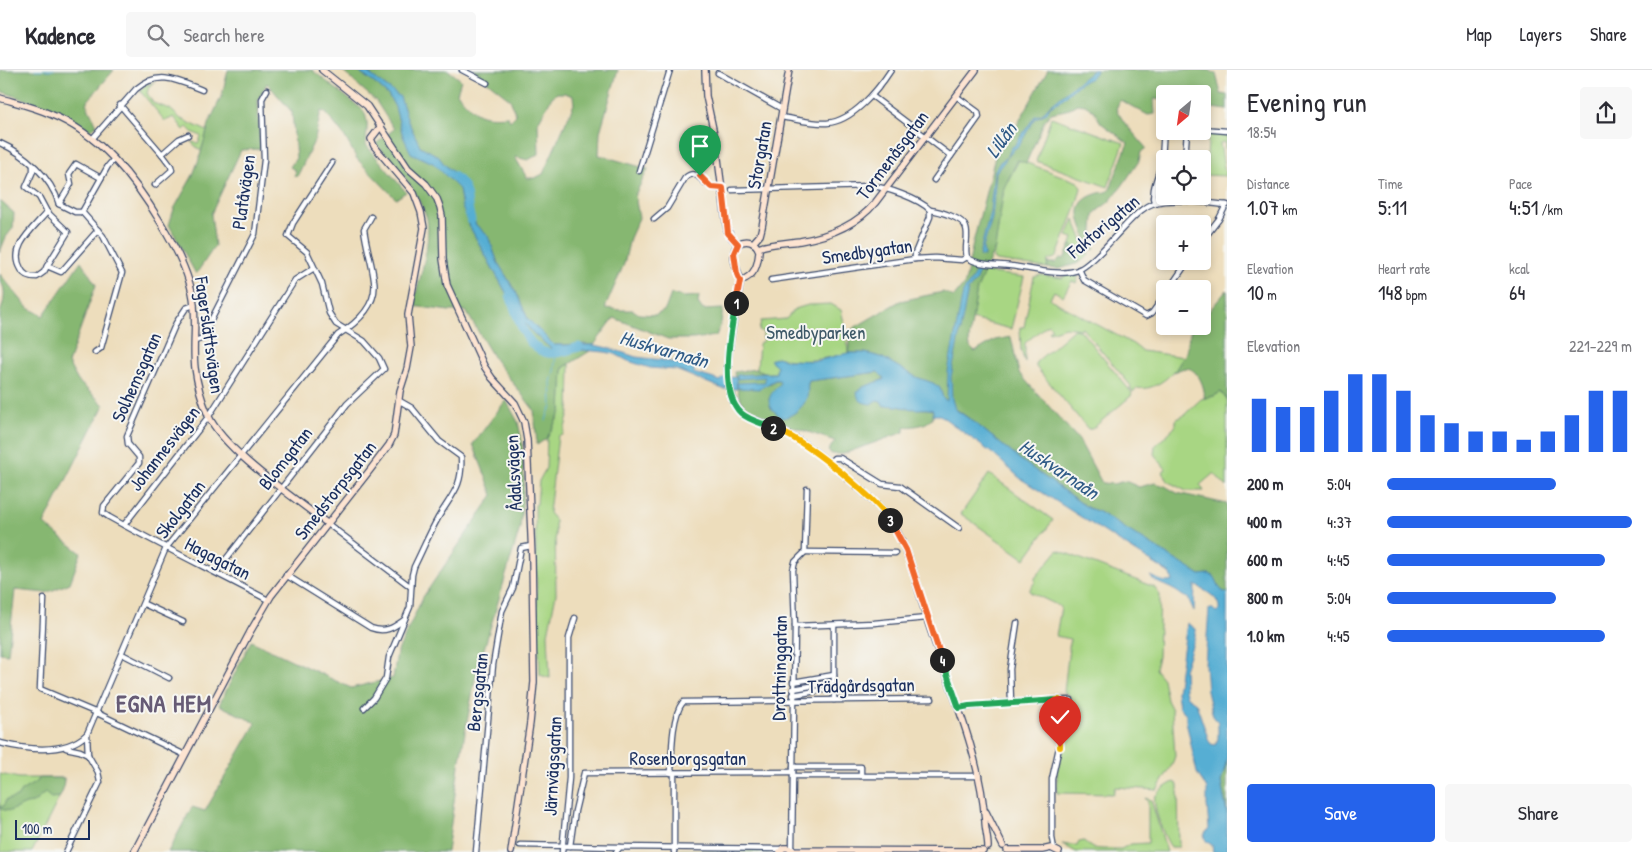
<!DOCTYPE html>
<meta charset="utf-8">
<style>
body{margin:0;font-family:"Patrick Hand",sans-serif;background:#f7f7f7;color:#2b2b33;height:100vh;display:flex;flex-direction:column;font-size:19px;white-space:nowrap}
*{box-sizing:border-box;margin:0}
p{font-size:16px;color:#7c7c81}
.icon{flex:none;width:28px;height:28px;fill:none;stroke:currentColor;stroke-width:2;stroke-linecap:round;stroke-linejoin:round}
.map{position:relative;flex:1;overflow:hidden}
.sheet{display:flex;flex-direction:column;background:#fff;width:425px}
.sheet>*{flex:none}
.needle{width:32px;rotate:209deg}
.controls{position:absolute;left:1156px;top:15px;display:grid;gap:10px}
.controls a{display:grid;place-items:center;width:55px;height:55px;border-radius:5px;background:#fff;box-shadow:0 2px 8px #0003;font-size:25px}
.scale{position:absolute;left:15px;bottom:12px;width:75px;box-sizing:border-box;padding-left:5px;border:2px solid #1b2f5e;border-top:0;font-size:14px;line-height:18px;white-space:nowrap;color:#1b2f5e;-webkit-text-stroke:4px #f6f6f2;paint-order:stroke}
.pin{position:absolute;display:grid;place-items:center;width:42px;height:42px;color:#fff;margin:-51px -21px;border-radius:50% 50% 50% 0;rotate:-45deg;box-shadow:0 0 5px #0007}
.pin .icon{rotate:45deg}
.km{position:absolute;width:25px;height:25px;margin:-12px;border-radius:50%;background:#222;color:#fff;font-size:14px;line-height:25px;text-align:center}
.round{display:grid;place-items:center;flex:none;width:52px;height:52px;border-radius:5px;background:#f7f7f7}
.headline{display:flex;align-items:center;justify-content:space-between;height:85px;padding:0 20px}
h1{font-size:28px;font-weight:600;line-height:38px}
.metrics{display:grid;grid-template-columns:repeat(3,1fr);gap:8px;height:85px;padding:5px 20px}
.metrics div{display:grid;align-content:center}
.metrics b{font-size:21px;font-weight:600}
.metrics small{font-size:14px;font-weight:400}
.metrics p{font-size:14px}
.chart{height:140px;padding:10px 20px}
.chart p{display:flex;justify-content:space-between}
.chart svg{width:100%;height:90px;margin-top:5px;stroke:#2563eb;stroke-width:6}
.action{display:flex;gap:10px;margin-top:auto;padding:10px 20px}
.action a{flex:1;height:58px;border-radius:5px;background:#2563eb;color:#fff;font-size:20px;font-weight:600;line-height:58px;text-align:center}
.action a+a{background:#f7f7f7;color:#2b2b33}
ul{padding:0 20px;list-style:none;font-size:16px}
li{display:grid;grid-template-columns:80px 60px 1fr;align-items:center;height:38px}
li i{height:12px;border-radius:6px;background:#2563eb}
header{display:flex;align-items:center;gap:30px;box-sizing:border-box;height:70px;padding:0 25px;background:#fff;border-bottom:1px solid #e1e1e2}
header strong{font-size:24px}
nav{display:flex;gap:28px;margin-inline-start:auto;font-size:18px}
.search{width:350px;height:45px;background:#f7f7f7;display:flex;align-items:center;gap:12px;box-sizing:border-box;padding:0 18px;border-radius:5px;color:#7c7c81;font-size:19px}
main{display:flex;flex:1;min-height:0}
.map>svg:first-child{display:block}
.green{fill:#a8d683;stroke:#628270}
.forest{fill:#86b771;stroke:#507368;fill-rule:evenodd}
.water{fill:#56aed3;stroke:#386e98}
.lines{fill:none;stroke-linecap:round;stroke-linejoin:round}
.stream{stroke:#56aed3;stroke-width:1}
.river{stroke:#56aed3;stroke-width:9}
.street-casing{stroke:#3a496c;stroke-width:7}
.secondary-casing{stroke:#3a496c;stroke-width:8}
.street{stroke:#fff;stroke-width:4.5}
.secondary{stroke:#fde4d1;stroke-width:5.5}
.split-1-casing{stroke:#fff;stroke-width:10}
.split-2-casing{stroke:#fff;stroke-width:10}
.split-3-casing{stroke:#fff;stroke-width:10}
.split-4-casing{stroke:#fff;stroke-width:10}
.split-5-casing{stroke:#fff;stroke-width:10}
.split-6-casing{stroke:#fff;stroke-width:10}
.split-1{stroke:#f0652b;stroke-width:6}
.split-2{stroke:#22a559;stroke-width:6}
.split-3{stroke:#f5b400;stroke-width:6}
.split-4{stroke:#f0652b;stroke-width:6}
.split-5{stroke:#22a559;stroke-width:6}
.split-6{stroke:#f5b400;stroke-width:6}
.labels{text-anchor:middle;stroke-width:4;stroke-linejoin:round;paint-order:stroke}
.street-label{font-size:19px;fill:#1b2f5e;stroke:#f6f6f2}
.park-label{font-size:19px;fill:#3e5967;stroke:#f6f6f2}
.water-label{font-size:20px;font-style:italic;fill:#305b87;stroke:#f6f6f2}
.district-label{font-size:24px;font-weight:bold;letter-spacing:1px;fill:#665b75;stroke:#f6f6f2}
</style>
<header>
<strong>Kadence</strong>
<div class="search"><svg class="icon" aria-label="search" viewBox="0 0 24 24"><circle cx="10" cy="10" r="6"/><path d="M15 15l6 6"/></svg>Search here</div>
<nav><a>Map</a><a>Layers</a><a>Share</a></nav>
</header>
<main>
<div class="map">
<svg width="1227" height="782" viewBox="0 0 1227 782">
<rect width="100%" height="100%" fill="#f6f6f2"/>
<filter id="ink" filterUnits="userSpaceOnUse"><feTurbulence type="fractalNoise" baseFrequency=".02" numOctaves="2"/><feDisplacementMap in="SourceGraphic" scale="10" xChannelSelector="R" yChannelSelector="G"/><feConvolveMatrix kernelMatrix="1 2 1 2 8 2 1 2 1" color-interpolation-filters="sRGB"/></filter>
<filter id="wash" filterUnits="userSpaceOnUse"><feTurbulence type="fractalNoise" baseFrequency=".0096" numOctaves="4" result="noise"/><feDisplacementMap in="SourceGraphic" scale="20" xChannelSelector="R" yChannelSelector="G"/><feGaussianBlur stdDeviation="1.12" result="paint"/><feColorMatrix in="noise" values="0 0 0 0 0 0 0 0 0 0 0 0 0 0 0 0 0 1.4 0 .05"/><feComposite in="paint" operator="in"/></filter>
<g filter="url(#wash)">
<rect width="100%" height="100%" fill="#edddbc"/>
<!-- green -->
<g class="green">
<polygon points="155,12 149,17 147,23 153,33 170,39 181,49 207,61 201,81 191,72 199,73 201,66 192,62 187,57 184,60 174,47 165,51 140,21 145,15"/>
<polygon points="1051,47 1124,73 1108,117 1036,91"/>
<polygon points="1209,61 1227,63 1227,90 1224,72 1220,73 1225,103 1227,103 1227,106 1203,105 1203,101 1206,99"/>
<polygon points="1019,90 1078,112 1081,118 1075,140 1057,186 1055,188 1048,190 1047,198 996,191 993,189 1004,118"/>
<polygon points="1074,149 1089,185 1079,193 1078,182 1071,174 1073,168 1067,166"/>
<polygon points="984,202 1024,207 1011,259 972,249 977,219"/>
<path d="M1075,204L1078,206V208L1076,213L1072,211L1063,226L1054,221L1050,229L1133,274L1142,281L1184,287C1176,303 1155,322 1137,318L1133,322L1130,318L1131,316L1082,258L1080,259L1065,257L1050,262L1048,261L1052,258L1048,254L1025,273V293L1021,280L1020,257H1024L1034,207L1041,205L1063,208L1064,206Z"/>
<path d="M831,234L841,240L847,265L848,283C822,289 803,294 777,287L776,303H767L757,299L759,273L763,271V262L759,261L761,251L786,249L795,239L808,235Z"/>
<polygon points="1074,259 1081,261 1132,323 1131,326 1092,359 1088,359 1036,297 1036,292"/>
<polygon points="570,294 569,343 563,365 558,366 549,443 555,450 556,524 548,564 550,608 540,605 537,541 535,435 537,434 539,411 546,398 547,368 561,342 563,298"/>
<polygon points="1221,322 1227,330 1227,417 1214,403 1200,415 1204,421 1186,421 1167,411 1162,402 1166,399 1154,384 1155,378 1154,377 1175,357 1175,350 1183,346 1201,329 1214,326"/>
<polygon points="989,404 1053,450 1025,489 961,444"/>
<polygon points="1058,480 1154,517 1160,525 1158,587 1155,599 1163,609 1167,630 1172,640 1175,686 1172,695 1157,720 1115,717 1113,724 1057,723 1057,701 1064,676 1063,638 1070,634 1070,626 1064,622 1070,569 1056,566 1061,537 1030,522 1030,519 1035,512 1035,508"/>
<polygon points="0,704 19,708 64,708 63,720 32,782 0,782"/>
<path d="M1174,712L1178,715L1179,777H1171C1165,770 1152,736 1155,727C1157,722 1169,714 1174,712Z"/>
<polygon points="1145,728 1151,730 1167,782 1076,782 1062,774 1077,776 1079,772 1084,771 1092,778 1103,779 1121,779 1131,774 1148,773 1148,732"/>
<polygon points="679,780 770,780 769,782 679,782"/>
</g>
<!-- forest -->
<g class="forest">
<polygon points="0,0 114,0 86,33 97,55 87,62 62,42 0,21"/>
<path d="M228,0H312L363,40C370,52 366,62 366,75L406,122L396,129L357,89L345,67L326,43L321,41L315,69L297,107L294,106L296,101L290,97L296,88L292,42L267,13L258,30L260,79L241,80L211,144L215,176L196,204L169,155L174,139L193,105L199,89L210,51L222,25Z"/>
<path d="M341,0H356L377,15L389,26L395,37L403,66L411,82L433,93L459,119L462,137L471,159L519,246L533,263L555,282L569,279L590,281L563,298L561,341L547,368L537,375L534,340L495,290L466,241H449L413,236C419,210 431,176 427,149C426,144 423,140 421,135C410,111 394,93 376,74L394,59L376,31Z"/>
<path d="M364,0H448L461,10L457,23C476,45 478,48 508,46L510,51L516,45L510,29L473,0H618L600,62L599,85L648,99L635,125L639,148L630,168L624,194L605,238L620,240H633L639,244L656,245L665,240L671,224L684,227L699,226L698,233L703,240L723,239L721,253L716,266L693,269H668L614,248L594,275L583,274L554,275L528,249L516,222L498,193L488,166L476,155L467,135L457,106L444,94L438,86L420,76L408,51L400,27ZM557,23H565L573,26L574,34L543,104L535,108H527L515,87L528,90L539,84L538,52L552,27Z"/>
<path d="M1048,0H1209L1216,4L1221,24L1227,25V40L1203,37L1202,24H1165V30L1154,29L1155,44L1148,45L1120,30L1116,39L1124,52L1146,78L1141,82L1139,91L1122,116L1109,132L1097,141L1094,146L1092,175L1095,179L1093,180C1087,175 1085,166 1083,159C1075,140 1078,129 1099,123C1104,122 1106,123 1110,119L1128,73L1101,53L1094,41L1085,35L1077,34L1066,40L1051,43L1045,50L1026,93L1018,90L1004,118L995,178L977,219L969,270L970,277L975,282L995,270L1011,267L1019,303L1079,370L1102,413L1113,414L1125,411L1139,417L1155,413L1165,416L1177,423L1227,434V523C1221,521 1218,517 1217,511L1209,504L1200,505L1191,500L1097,441L1088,438L1018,388L974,352L956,339L943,328L940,318L933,313L916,307L881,287L865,283H848L852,259L900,231L943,222L954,227L965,213L973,173L998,75L1016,57Z"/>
<polygon points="0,131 14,143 13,158 6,167 0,182"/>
<polygon points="1071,174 1078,182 1079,193 1059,199 1047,198 1048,193 1055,193 1060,188 1064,189"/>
<path d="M81,191L96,215L68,293L78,311L104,335L44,454L81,483L70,513L46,523L15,520L8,584L0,583V243C4,233 7,219 0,211V204L27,237L43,246Z"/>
<path d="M1227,220V330L1221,322L1214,326L1204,328C1206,319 1198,298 1186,298C1182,298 1177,301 1174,302L1186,283L1188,271L1191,260L1195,256H1202L1203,248Z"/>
<path d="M756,299L767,303L770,314L775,310H779L781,312L769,329L771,339L808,322L807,316L809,311L878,302L884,308L877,313V330L881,331L884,336C893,334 899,337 908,338C917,339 924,338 933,340C935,356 915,356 904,357V362L843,384H832L828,381L835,371L793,357H786C750,340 740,346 734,302Z"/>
<polygon points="506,330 518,352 522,371 524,411 520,458 475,609 459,695 447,782 168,782 192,737 205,741 256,653 219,635 251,571 351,618 393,608 397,583 423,527 493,425 473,374"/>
<polygon points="1227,689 1227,744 1221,712"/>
<polygon points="39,708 64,708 63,720 60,727 51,728 45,723 33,733 26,734 10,741 0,739 0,736 3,737 6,730 17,727 21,721 38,711"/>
</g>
<!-- water -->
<g class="water">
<polygon points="356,0 364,0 400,27 408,51 420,76 438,86 444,94 457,106 468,126 467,135 476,155 488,166 498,193 516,222 528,249 554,275 594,275 609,278 636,287 662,290 694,297 694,303 721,311 723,308 736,307 737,319 723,319 676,300 650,298 628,291 615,284 605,282 569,279 555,282 533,263 519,246 471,159 462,137 459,119 433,93 411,83 403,66 395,37 389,26 377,15"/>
<polygon points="1093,0 1097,0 1091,8 1080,13 1060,31 1050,36 1047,43 1035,48 1019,76 1014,79 996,102 992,148 983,178 984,187 979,186 990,142 994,102 1000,92 1007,87 1012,77 1015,75 1035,46 1042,44 1050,35"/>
<path d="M977,198H981L975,212L968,220L951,307L952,329L955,339L974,352L1018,388L1088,438L1097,441L1200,505L1209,504L1214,506C1219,513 1218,521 1227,523V689L1221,712L1227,744V782H1213L1212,775L1207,772L1204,767L1205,763L1209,759L1207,735V719L1197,703L1186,651V644L1179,637L1177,622L1187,553L1195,559V567L1184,600L1185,620L1187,627L1196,633L1209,671L1211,674L1215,675L1218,669V652L1213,646L1207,621L1205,594L1209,539H1213L1216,542L1219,540C1220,527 1205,521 1195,515L1194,541L1188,528C1181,526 1180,523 1174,520C1166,515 1156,514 1150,506C1158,509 1165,514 1173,511L1169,503L1021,409L993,384L940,345H933V340C926,338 923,339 916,339C905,339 896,334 884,336L881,331L877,330L871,334C863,333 858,331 857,323L860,318L883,310L884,308L878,302L809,311C806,317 809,320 807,327C804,337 793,346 783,348C765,336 765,328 780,314L779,310H775L759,319L738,318L737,313L765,312V307L737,309V305L776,303L777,296L770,290L777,287L787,290L816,291L848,283H865L881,287L916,307L933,313L940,318L943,328L947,331L948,302L963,222L971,211Z"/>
</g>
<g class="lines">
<!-- stream -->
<g class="stream">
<polyline points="35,0 54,0"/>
<polyline points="546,351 548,343 552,337 551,312 554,301 556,282"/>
</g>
<!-- river -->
<g class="river">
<path d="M453,106C471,118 465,132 471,150"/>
<path d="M510,225C517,243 524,279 548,283C558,285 570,279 579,277"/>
</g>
</g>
</g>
<g filter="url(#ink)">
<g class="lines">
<!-- street casing -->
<g class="street-casing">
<g id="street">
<polyline points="462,0 487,13"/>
<polyline points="718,3 782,39"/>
<polyline points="872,26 951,86"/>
<polyline points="120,35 162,84 179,69 188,65"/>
<path d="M781,47C795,49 812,54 827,53C853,51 878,20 891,0"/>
<polyline points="1202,59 1227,61"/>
<path d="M92,69L136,19C158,0 177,10 202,20"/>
<path d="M0,73C25,84 51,107 59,134"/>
<polyline points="1185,89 1187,61"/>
<path d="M33,96V101L26,117L39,127L47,142C34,158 8,177 21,199C24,206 30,207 37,207L44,202L47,196L61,202L98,160"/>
<polyline points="639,101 670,0"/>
<polyline points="934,110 979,47 978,42 956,26"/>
<polyline points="155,115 172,100 171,96 162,84"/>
<path d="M732,120L871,116C885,117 920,129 930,140V147L915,183V189"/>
<polyline points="1153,128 1165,126"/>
<path d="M1154,133C1151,119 1158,108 1161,94C1164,75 1164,57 1163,38"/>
<polyline points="59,134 71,114 69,104 76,94 101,108"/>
<polyline points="59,134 75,142 82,142"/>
<path d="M930,140C939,141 964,148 966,158C969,167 964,177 967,187"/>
<polyline points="47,142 68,162 47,196"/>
<path d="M654,149L667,138L685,108C697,98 700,111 710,116C714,118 719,118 723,118"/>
<polyline points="1202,171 1219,149 1226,135"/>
<polyline points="1079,199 1084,210 1146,246 1152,243 1165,225"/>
<path d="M771,210L915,189L935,188L962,190L967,187C977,196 998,194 1011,196C1030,198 1062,208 1080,199C1095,191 1112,169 1124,157C1133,148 1142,137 1154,133C1174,127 1206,133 1227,135"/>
<polyline points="1169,219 1188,191"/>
<path d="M194,235L186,238L176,253L127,366L128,374L139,387V393L104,436L103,443L109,447C161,476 215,502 268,530"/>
<polyline points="195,271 201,269 203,266 255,164 264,90 262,29 267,20"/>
<polyline points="95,282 101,278 122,203 103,166 82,142 108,96 114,89"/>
<polyline points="829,393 834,388 840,388 882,414 900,416 959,458"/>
<polyline points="328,454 411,517"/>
<polyline points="124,455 209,346 295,210 314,198"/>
<polyline points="805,482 895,483"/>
<polyline points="216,502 347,334 384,299 379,288 364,271 336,254 329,243 322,214 307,182 288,166 293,153 332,93"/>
<path d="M286,505L371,558C385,563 393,558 404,550"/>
<polyline points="44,529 40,619 97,643 185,685"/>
<polyline points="144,534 183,552"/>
<polyline points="834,555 834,630"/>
<polyline points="795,556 874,553 927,548"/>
<polyline points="122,584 169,608"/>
<polyline points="793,612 834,605"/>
<polyline points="793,619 834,612"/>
<polyline points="793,625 834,618"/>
<polyline points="1011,633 1010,599 1017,553"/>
<path d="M364,638L374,628L386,608L389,587L410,537L412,505L414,497C422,481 429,464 438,448C452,424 463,417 461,387L439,371L412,338L398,330"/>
<polyline points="959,638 1004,633 1071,630"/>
<path d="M0,673C28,680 65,685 87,664"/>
<polyline points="66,678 80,681 88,685"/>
<polyline points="793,697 861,697 861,706"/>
<path d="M671,703C672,684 671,647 683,632L932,629"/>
<polyline points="793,706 979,706"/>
<polyline points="520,775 620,777"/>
<polyline points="570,776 575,741 584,703 793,702"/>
<polyline points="1054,779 1052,768 1052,709 1060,673 1059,630"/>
<polyline points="792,780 795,556 793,500 795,492 805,482 807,419"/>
<path d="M66,782L100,712L98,702L88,685L87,664L166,478L338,265C357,253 378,235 374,210C372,193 366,176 364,159L371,147"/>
<polyline points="476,782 493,595 502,541 513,518 521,478 531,476"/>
<polyline points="562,782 569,708 569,568 575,548"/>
<polyline points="616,782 620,777 782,779"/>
<polyline points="674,782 674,703"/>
</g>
</g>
<!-- secondary casing -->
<g class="secondary-casing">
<g id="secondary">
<polyline points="322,0 367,36 408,98 426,114 437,129 440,137 442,146 443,189 447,215 484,296 492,308 515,333 524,352 527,370 532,488 534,612 530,653 511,782"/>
<polyline points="705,0 706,26 716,73 727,159 732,168 738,174"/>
<path d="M0,28C17,33 34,37 50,44C100,64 134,108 161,153C174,175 186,197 192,222C198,247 192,273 195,298C197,313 202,331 208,345C225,382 295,428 328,454"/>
<polyline points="753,173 760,165 762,157 789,0"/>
<path d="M738,174C727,188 741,201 740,213C736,246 717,306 736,336C743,349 758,351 771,356C805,371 833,395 860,419C872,430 885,441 893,455C912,485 918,522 929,555C950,619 980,682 985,751C985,759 988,768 988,777"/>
<path d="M738,174C746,169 756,171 759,181C758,195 755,206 740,211"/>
<path d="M758,178C772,173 786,173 800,171C829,166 856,156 875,133L976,0"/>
<polyline points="986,742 1003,776"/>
<polyline points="1007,780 1042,780 1051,778 1059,782"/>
<polyline points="134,782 250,562 271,526 370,400 389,375 394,365 400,321 407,299 411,277 408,245 424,158 421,142 414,123 374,76 371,69 381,56"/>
<polyline points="780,782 783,778 788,778 792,780 983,781"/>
</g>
</g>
<!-- street -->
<use href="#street" class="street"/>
<!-- secondary -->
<use href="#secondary" class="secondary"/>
</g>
</g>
<g class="lines" filter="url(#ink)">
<!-- split-1 casing -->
<g class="split-1-casing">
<polyline id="split-1" points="700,106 711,117 723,118 728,163 738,174 734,183 737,204 740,211 736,233"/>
</g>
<!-- split-2 casing -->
<g class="split-2-casing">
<path id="split-2" d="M736,233C731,260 718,322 741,343C750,351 763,353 773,358"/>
</g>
<!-- split-3 casing -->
<g class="split-3-casing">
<path id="split-3" d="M773,358C800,369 820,386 842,403C859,418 877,432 890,450"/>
</g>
<!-- split-4 casing -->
<g class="split-4-casing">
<polyline id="split-4" points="890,450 906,480 942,590"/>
</g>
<!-- split-5 casing -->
<g class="split-5-casing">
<polyline id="split-5" points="942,590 959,638 969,636 1057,630"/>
</g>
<!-- split-6 casing -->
<g class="split-6-casing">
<polyline id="split-6" points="1057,630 1059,630 1060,677"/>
</g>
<!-- split-1 -->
<use href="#split-1" class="split-1"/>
<!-- split-2 -->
<use href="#split-2" class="split-2"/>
<!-- split-3 -->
<use href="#split-3" class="split-3"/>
<!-- split-4 -->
<use href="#split-4" class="split-4"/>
<!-- split-5 -->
<use href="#split-5" class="split-5"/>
<!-- split-6 -->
<use href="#split-6" class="split-6"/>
</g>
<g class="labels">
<!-- street labels -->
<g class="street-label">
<text transform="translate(759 85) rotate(-80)" y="7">Storgatan</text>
<text transform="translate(892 85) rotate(-53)" y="7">Tormenåsgatan</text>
<text transform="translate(243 122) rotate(-82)" y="7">Platåvägen</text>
<text transform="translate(1103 156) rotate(-40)" y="7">Faktorigatan</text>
<text transform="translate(867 181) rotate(-8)" y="7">Smedbygatan</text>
<text transform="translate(210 265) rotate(82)" y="7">Fagerslättsvägen</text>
<text transform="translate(136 307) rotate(-66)" y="7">Solhemsgatan</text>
<text transform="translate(164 378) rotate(-52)" y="7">Johannesvägen</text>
<text transform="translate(285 388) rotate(-52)" y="7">Blomgatan</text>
<text transform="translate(513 403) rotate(-93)" y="7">Ådalsvägen</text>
<text transform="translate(335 420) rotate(-52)" y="7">Smedstorpsgatan</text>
<text transform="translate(180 439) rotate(-52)" y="7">Skolgatan</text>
<text transform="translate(218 488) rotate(27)" y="7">Hagagatan</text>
<text transform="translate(779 598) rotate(-89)" y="7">Drottninggatan</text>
<text transform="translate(861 615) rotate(-1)" y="7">Trädgårdsgatan</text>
<text transform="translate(477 622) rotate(-84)" y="7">Bergsgatan</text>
<text x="688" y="695">Rosenborgsgatan</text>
<text transform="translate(552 696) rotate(-87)" y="7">Järnvägsgatan</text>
</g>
<!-- park labels -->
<g class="park-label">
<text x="816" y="269">Smedbyparken</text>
</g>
<!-- water labels -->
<g class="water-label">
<text transform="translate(1001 70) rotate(-54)" y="7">Lillån</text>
<text transform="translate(664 279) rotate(16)" y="7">Huskvarnaån</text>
<text transform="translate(1059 399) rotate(34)" y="7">Huskvarnaån</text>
</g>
<!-- district labels -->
<g class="district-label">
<text x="164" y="642">EGNA HEM</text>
</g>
</g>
</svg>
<div class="controls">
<a><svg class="needle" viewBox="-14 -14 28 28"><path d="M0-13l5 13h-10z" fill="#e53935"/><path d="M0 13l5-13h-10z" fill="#7c7c81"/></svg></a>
<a><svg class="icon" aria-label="locate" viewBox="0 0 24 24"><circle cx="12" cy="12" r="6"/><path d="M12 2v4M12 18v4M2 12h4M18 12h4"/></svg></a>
<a>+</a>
<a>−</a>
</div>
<div class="scale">100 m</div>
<div class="pin" style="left:700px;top:106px;background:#1e9e55"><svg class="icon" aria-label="arrive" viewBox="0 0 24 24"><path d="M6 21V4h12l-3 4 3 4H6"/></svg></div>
<div class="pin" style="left:1060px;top:677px;background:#d93025"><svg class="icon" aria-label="check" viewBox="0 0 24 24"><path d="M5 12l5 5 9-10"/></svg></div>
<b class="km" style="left:736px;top:233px">1</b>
<b class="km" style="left:773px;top:358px">2</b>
<b class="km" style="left:890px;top:450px">3</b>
<b class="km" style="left:942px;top:590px">4</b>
</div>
<section class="sheet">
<div class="headline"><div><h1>Evening run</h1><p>18:54</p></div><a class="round"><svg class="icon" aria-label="share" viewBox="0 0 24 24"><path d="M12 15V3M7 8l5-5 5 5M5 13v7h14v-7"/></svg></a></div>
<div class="metrics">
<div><p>Distance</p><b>1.07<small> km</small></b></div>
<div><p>Time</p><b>5:11</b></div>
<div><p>Pace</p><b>4:51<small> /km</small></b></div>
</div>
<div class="metrics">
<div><p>Elevation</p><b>10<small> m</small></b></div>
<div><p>Heart rate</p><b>148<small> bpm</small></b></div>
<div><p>kcal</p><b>64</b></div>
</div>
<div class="chart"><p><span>Elevation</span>221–229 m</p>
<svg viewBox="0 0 160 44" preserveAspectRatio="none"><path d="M5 44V18M15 44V22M25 44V22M35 44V14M45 44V6M55 44V6M65 44V14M75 44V26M85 44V30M95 44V34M105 44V34M115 44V38M125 44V34M135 44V26M145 44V14M155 44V14"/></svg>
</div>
<ul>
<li><b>200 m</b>5:04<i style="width:69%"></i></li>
<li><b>400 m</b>4:37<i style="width:100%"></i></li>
<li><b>600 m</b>4:45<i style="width:89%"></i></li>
<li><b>800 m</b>5:04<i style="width:69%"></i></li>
<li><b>1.0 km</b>4:45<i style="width:89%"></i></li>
</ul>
<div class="action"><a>Save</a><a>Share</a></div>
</section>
</main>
